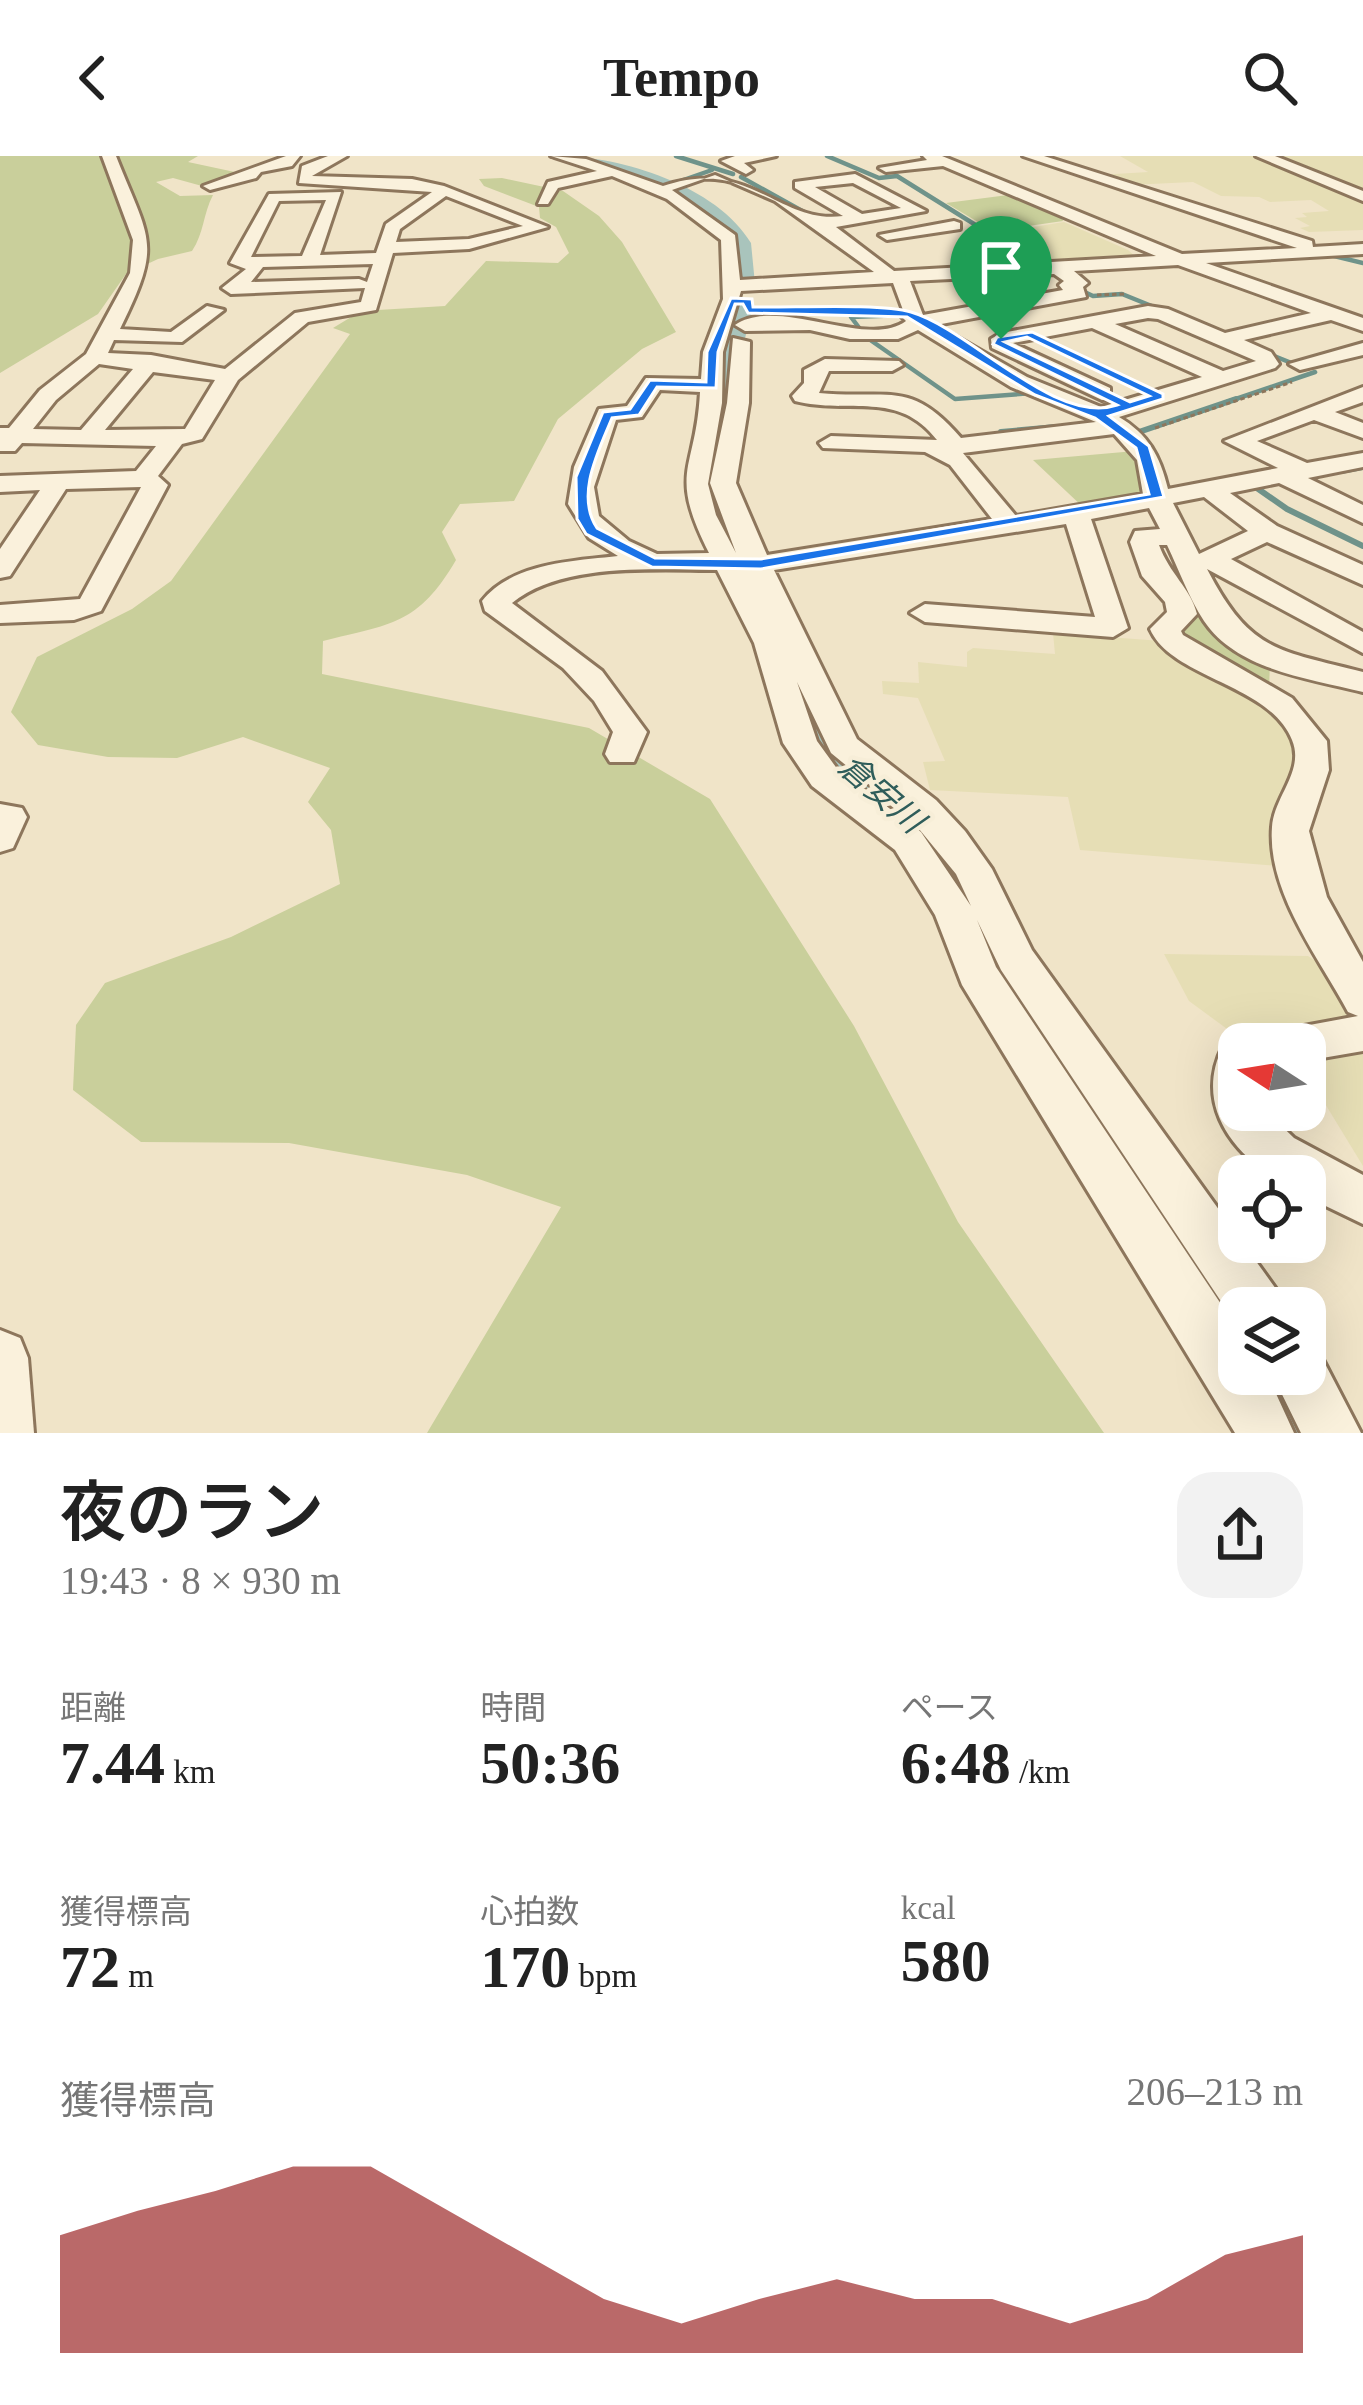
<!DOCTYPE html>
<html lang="ja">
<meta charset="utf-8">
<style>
body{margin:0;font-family:"Times New Roman","Noto Sans JP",serif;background:#f2f2f2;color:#222;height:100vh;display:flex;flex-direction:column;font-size:45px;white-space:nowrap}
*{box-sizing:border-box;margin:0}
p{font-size:39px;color:#767676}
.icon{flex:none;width:66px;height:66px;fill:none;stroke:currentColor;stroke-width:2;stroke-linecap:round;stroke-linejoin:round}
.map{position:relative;height:1277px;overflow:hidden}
.sheet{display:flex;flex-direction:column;background:#fff;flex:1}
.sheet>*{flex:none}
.needle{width:78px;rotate:282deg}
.buttons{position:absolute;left:1218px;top:867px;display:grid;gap:24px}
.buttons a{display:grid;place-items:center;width:108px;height:108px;border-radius:24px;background:#fff;box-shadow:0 12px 48px #0002;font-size:60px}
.pin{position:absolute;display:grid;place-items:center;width:102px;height:102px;color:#fff;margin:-123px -51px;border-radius:50% 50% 50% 0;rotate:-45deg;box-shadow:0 0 12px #0007}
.pin .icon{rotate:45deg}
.round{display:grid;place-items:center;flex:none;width:126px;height:126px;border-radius:36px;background:#f2f2f2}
.summary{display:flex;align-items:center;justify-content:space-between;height:204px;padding:0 60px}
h1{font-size:66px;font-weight:600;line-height:90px}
.metrics{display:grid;grid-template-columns:repeat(3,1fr);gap:18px;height:204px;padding:12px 60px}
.metrics div{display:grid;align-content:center}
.metrics b{font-size:60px;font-weight:600}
.metrics small{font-size:33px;font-weight:400}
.metrics p{font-size:33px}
.chart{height:336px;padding:24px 60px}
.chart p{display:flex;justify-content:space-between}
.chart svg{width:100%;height:216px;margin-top:12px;fill:#9e2a2b;opacity:.7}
header{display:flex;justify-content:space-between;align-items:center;height:156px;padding:0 60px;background:#fff;font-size:54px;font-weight:600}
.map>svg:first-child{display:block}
.farmland{fill:#e6deb5}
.green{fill:#c9cf9b}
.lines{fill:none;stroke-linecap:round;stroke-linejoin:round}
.stream-far2{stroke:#6f938a;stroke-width:4.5}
.stream-far1{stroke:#6f938a;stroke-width:6}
.stream{stroke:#6f938a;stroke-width:10}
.river{fill:#a9c4bc;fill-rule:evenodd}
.minor-casing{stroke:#8d765c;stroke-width:6}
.path{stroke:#8d765c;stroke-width:3;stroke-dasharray:4.5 3;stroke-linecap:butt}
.minor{fill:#faf1dc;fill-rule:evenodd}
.route{fill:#1a73e8;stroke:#fff;stroke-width:3;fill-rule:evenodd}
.labels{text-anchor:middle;stroke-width:9;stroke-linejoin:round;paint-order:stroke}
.water-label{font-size:33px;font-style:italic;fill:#2f5d5a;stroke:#f7eed8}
</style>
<header><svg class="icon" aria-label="back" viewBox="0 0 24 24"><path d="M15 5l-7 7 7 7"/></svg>Tempo<svg class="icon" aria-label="search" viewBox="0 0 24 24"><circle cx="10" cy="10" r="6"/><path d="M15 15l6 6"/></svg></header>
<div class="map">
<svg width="1363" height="1277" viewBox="0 0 1363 1277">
<rect width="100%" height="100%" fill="#f0e4c8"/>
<!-- farmland -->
<g class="farmland">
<polygon points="1120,0 1253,0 1363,45 1363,74 1309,76 1300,72 1310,70 1295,62 1307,61 1302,57 1329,55 1311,44 1270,46 1259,41 1221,40 1193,26 1129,29 1098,19 1148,16"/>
<polygon points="1269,0 1363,0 1363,37"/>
<polygon points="1064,66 1128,94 1139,104 1043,107 995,77"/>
<polygon points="1053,477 1162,485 1260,540 1294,575 1302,597 1270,684 1278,710 1080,694 1068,641 930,634 923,606 945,605 918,542 883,538 882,525 919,527 918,506 967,511 967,496 973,492 1055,498"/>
<polygon points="1164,798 1308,800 1328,813 1355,859 1238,881 1189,845"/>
<polygon points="1363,884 1363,1010 1324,946 1305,947 1305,893"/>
</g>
<!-- green -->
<g class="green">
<path d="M0,0H198L188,6L244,18L202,30L173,22L156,26L180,40L213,39C203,58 204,77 192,95L158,103L126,118L98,158L0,217Z"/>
<path d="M502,22L563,35L599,60L622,86L676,176L642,193L558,263L514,345L460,348L442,376L456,404C418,469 391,468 323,485L322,518L589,572L710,643L854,870L958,1066L1104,1277H427L561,1051L467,1019L289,987L141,986L73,934L76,869L105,827L231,781L340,728L331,674L308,646L330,612L243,581L177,602L108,601L38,589L11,556L37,501L132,453L171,425L350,178L333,172L361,155L445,150L486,105L558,107L569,97L556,71L540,62L539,51L484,30L479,23Z"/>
<polygon points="1016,38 1061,60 1063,65 993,75 946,47"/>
<polygon points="1135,295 1145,338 1084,352 1033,304"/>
<polygon points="1186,453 1207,455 1270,506 1269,534 1219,510 1171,472"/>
</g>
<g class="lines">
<!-- stream-far2 -->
<g class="stream-far2">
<polyline points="676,0 733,18"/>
<polyline points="827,0 879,22 897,20 1043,111"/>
<polyline points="741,21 813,61"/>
<polyline points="672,28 712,14"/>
<polyline points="1326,98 1363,107"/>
<polyline points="1078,133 1093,140 1122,138 1164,155"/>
<polyline points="904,159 851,161 866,181 955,243 1033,237"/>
<polyline points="1264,196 1299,210"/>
<polyline points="1227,246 1315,216"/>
</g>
<!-- stream-far1 -->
<g class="stream-far1">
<polyline points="1001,276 1056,271"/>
<polyline points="1133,278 1236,243"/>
<polyline points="1341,315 1363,311"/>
<polyline points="1254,330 1287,353 1363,390"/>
</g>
<!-- stream -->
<polyline class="stream" points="1251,888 1281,882"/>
<!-- river -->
<g class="river">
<path d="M559,0C621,0 717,30 751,87L755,128L742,136L733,133L728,87L716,73L677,46Z"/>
<polygon points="741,140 754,148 740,201 742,247 728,322 731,351 761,397 755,405 727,405 695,351 692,322 710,247 710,201 728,148"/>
<polygon points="778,468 793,472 800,481 856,593 950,667 1018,791 1010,807 989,813 968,807 910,691 819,613 756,481 763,472"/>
<polygon points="1239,1194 1239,1218 1305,1218 1305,1205 1340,1277 1256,1277 1229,1218"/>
</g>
<!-- minor casing -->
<g class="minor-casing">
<g id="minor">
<path d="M102,0H116C150,86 163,86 120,173L171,176L207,150L224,154L182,186L114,184L108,197L151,199L225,213L295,157L361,146L365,132L231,138L222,132L246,113L230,107L269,38L341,36L320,99L376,97L386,68L432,36L299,27L302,10L328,0H347L312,20L412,23L444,30L548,71L469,93L393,97L376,154L308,166L238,224L202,283L182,288L158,320L168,329L101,455L74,464L0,467V449L80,443L141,331L66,333L10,420L0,422V393L40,334L0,336V320L136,315L156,290L22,287L15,295H0V272H9L40,234L86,198L130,117L133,84ZM446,40L523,70L469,83L396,86L400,73ZM326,44L302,100L251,101L279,45ZM373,108L367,126L359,123L251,126L263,111ZM99,208L133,213L81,274L33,273L56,244ZM153,216L215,224L185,273L105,274Z"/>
<polygon points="286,0 300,0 292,10 261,16 256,22 210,34 203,30"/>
<path d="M551,0L586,3L663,30C749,0 779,69 843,60L795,32V26L855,18L926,55L836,71L894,115L1156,100L943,10L886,16L879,12L927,4L923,0H942L1182,98L1297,92L1023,0H1044L1312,85L1313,91L1363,88V98L1206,107L1363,162V175L1331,164L1244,184L1271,196L1279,208L1275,212L1119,261C1148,278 1160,300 1168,333L1278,312L1224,285L1363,231V246L1335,256L1363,267V282L1314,264L1257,285L1307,307L1363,297V311L1308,322L1363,349V367L1279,327L1230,337L1277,370L1363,409V429L1267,386L1231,403L1363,476V497L1207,413C1250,496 1277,494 1363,516V536C1309,522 1238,515 1204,465C1189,442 1179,414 1167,389H1159C1169,417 1191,433 1197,458L1181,475L1183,479L1292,542L1327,585L1329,614L1309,675L1327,741L1363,806V895L1305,905V888H1271L1277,875L1358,860L1348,856C1319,802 1267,736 1272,671C1274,640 1305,615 1292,584C1270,528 1171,522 1150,473L1167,456L1165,446L1142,420L1130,386L1135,375L1160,373L1149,352L1091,363L1128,472L1113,481L925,466L910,457L925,448L1095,461L1066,368L774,414L857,583L936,644L965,675L992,713L1032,794L1276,1133L1284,1152H1239L1238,1171L1001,814L977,764L996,811L1239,1175V1218H1267L1294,1277H1235L962,829L935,759L895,694L812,630L783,587L754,487L717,414C655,414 563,406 512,447L602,515L647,576L634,606H610L605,598L613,576L594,545L563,512L485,455L482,445C512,407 573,405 618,400L589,382L568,348L574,311L599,253L627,250L646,222L701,223L703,196L723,143L721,84L667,43L612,20L558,32L548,48H538L548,26L597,15ZM715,19L775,45L874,116L740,124L735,79L672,34ZM853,27L901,52L862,58L815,31ZM1178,109L1311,157L1225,177L1168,153L1148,150L1001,177L991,183L992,192L1102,244L1110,242V232L1013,187L1092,172L1202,221L1101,251L1027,221L936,169L1086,141L1083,131L1088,127L1074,115ZM1054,118L1064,125L1059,129L1063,134L923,159L910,125ZM893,127L903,154L899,158L906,165C868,194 777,139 735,169L745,175L810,174L850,183H898L918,174L1011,231L1096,266L961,282C910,222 888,244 819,237L829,215H892L903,209L899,205L825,203L804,214V227L792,240L795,245C851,259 897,233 937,284L831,280L819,287L823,292L925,296L950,309L992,363L767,399L736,327L749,247L750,186L733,182L727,247L710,327L736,397L716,359L708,328L722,247L723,196L741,135ZM1148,162L1158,163L1256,205L1223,215L1115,168ZM660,234L700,236C696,316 667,314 709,397L657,398L629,385L599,360L594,331L616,264L642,261ZM1114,278L1137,304L1143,338L1016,360L963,297ZM1204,341L1248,375L1199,398L1173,347ZM797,526L831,597L910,662L956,718L971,750L921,676L838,614L817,585Z"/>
<polygon points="735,0 776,0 744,7 753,14 746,18 721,5"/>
<polygon points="1256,0 1275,0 1363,35 1363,45"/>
<polygon points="954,65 960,67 960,73 887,84 879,79"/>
<polygon points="1363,187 1363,199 1300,214 1289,208"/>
<polygon points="0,648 22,652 27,661 13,692 0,696"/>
<path d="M1239,884L1250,888H1239V954H1265L1294,982L1363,1019V1068L1305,1040V1020H1271C1225,989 1197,943 1223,890Z"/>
<polygon points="0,1174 20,1182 28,1202 34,1277 0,1277"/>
<polygon points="1305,1192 1320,1198 1361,1277 1301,1277 1272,1218 1305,1218"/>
</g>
</g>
<!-- path -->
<g class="path">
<polyline points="1097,139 1127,138"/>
<polyline points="1155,272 1292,226"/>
</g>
<!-- minor -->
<use href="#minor" class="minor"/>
</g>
<!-- route -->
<path class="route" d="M731,142L752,143L753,151C791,152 880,147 911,156C970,173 1055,270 1117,249L993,188L997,181L1032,176L1163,238V243L1109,260L1149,290L1164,341L761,413L652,411L586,378L577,363L576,321L603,256L630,253L650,224L706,226L707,196ZM735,148H743L748,157L907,161L1035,239L1095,262L1136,292L1149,338L761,403L655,402L597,372C575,339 599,294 612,262L639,259L657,231L716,232L718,196ZM1027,181L1149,240L1130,246L1005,186Z"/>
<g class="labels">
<!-- water labels -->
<g class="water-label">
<text transform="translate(882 637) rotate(41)" y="12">倉安川</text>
</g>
</g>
</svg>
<div class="buttons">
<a><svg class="needle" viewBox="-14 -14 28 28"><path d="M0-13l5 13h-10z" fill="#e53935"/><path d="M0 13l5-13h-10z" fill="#767676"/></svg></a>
<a><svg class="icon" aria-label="locate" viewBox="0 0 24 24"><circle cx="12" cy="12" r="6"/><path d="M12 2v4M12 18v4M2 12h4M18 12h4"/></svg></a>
<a><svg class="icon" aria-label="layers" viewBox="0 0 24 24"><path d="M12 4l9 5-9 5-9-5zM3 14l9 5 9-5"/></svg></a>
</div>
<div class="pin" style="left:1001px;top:183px;background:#1e9e55"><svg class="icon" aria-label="arrive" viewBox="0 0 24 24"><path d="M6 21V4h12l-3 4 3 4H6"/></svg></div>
</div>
<section class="sheet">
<div class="summary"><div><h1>夜のラン</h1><p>19:43 · 8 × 930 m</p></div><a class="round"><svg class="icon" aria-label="share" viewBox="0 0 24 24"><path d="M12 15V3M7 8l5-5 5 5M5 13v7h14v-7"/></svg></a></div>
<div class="metrics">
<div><p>距離</p><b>7.44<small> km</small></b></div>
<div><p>時間</p><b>50:36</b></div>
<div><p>ペース</p><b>6:48<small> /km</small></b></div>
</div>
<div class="metrics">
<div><p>獲得標高</p><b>72<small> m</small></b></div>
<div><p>心拍数</p><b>170<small> bpm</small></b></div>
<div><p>kcal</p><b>580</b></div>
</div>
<div class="chart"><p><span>獲得標高</span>206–213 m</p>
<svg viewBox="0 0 160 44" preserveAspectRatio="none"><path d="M0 44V20L10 15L20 11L30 6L40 6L50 15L60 24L70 33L80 38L90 33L100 29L110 33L120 33L130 38L140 33L150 24L160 20V44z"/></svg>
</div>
</section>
